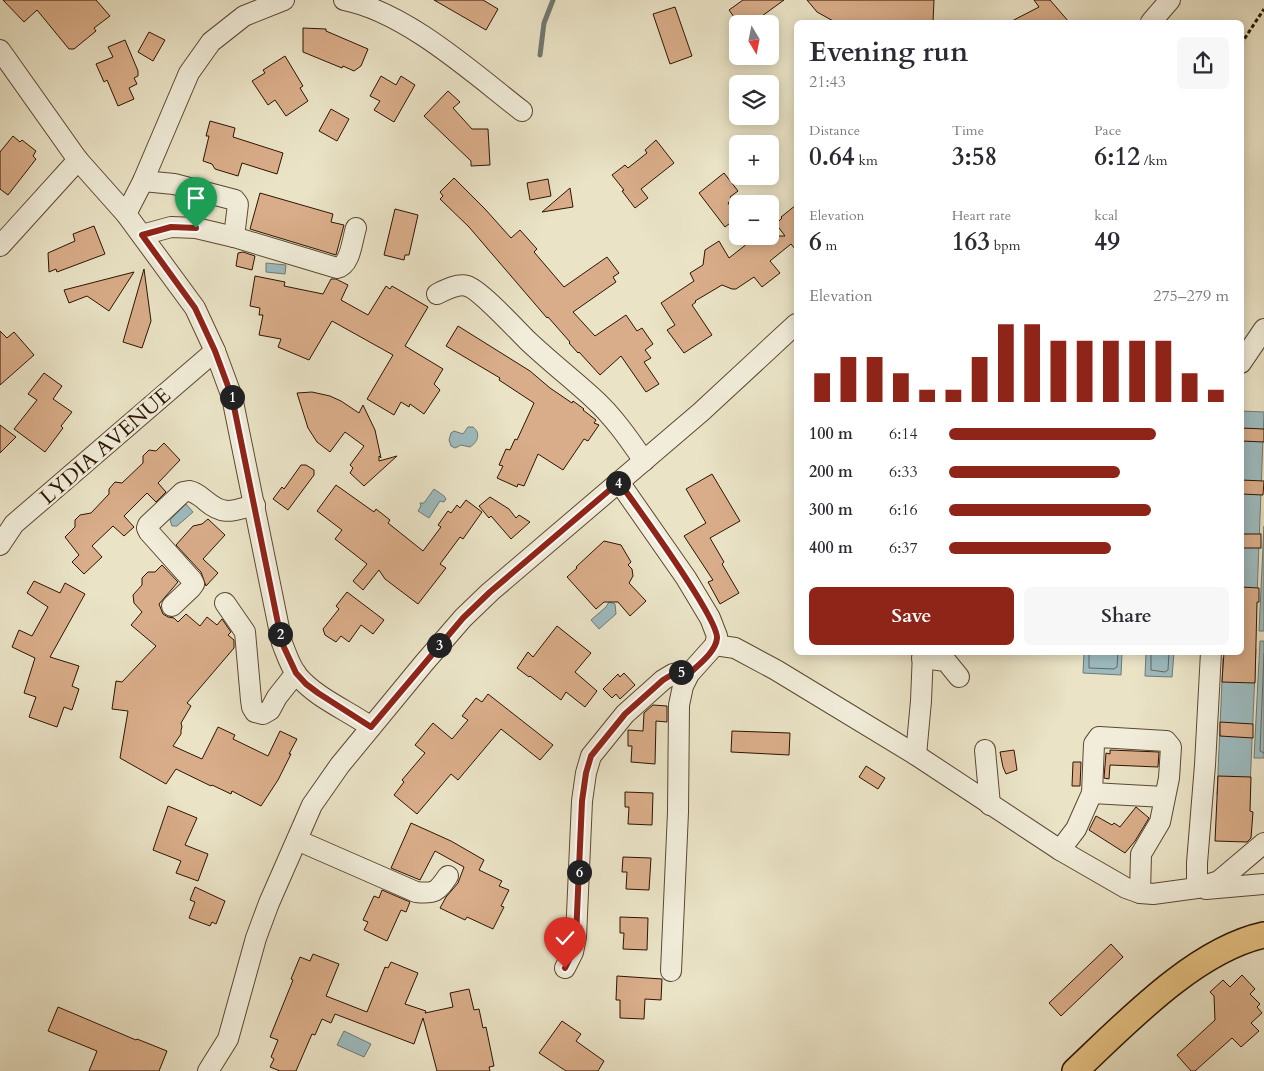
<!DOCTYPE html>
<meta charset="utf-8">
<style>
body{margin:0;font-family:Cardo,serif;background:#f7f7f7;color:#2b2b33;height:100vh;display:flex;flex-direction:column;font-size:19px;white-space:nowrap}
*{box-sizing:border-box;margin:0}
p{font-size:16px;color:#7c7c81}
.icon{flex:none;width:28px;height:28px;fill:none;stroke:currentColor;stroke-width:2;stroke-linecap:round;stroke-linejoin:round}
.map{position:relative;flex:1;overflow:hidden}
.drawer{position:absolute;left:794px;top:20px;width:450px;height:635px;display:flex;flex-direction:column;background:#fff;border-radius:8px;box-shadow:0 2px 12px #0003}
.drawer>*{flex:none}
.needle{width:32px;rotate:170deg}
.controls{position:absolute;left:729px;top:15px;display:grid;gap:10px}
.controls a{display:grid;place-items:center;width:50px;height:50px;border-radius:8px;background:#fff;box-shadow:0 2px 12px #0003;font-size:25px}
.pin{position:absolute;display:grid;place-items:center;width:42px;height:42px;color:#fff;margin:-51px -21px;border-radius:50% 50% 50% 0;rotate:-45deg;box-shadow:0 0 5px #0007}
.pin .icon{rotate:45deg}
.km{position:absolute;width:25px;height:25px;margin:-12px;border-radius:50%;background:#222;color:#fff;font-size:14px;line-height:25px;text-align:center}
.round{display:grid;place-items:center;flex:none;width:52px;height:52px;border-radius:8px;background:#f7f7f7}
.head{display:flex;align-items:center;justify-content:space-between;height:85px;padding:0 15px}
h1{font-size:28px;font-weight:700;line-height:38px}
.figures{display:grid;grid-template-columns:repeat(3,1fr);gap:8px;height:85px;padding:5px 15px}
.figures div{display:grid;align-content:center}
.figures b{font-size:25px;font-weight:700}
.figures small{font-size:14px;font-weight:400}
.figures p{font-size:14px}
.chart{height:140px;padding:10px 15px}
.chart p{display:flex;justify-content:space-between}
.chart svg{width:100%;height:90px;margin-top:5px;stroke:#8f2418;stroke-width:6}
.button{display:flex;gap:10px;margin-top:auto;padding:10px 15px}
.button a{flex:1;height:58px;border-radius:8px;background:#8f2418;color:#fff;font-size:20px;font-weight:700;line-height:58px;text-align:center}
.button a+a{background:#f7f7f7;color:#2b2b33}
ul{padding:0 15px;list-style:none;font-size:16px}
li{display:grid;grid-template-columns:80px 60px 1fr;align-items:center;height:38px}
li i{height:12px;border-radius:6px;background:#8f2418}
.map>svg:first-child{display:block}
.water{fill:#9dbbbf;stroke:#707973}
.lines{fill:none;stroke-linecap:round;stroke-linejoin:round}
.shore{stroke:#656860;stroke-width:1}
.stream{stroke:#707973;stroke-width:5}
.building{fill:#d9ad89;stroke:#2d1501}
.minor-casing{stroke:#5c4832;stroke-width:22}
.major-casing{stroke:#2d1501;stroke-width:28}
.path{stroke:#2d1501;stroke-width:3;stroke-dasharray:4 2.5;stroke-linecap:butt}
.minor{stroke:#f1edda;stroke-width:20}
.major{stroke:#e5c283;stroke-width:25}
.route-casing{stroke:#fff;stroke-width:10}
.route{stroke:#8f2418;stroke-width:6}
.labels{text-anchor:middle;stroke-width:5;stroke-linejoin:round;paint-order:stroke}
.street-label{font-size:21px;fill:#2d1501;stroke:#f1edda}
</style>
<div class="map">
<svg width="1264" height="1071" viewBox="0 0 1264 1071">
<rect width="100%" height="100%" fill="#eae3c6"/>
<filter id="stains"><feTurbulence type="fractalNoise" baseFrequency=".004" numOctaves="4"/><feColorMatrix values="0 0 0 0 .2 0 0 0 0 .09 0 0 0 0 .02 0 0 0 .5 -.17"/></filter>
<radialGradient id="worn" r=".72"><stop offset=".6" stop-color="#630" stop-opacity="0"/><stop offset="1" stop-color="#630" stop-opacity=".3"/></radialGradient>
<!-- water -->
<g class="water">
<polygon points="266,263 286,265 285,274 266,272"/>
<polygon points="1241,411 1264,412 1256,623 1241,622"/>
<path d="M468,427H473C481,433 478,442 470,447L461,445L455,448L451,446L449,440L451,433L454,431L463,434Z"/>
<polygon points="434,489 444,496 446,499 444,502 440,501 429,518 418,511 421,506 420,503 424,503"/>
<polygon points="186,504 193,512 177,526 172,526 170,520"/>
<polygon points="1264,526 1264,631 1259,631"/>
<polygon points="609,602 615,604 616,614 599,629 591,620 606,607"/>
<polygon points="1260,641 1264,641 1264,758 1254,758"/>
<polygon points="1256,649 1249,811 1217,795 1223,658"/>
<polygon points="1084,653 1122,653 1121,675 1083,673"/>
<polygon points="1146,653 1174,653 1172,677 1145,676"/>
<polygon points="344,1031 371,1044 364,1057 337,1045"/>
</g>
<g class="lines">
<!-- shore -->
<g class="shore">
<polyline points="1089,652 1089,668 1114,669 1117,667 1118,652"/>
<polyline points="1151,652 1151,670 1165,672 1168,670 1169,652"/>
<polyline points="1264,654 1260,751 1264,753"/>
</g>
<!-- stream -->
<polyline class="stream" points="540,55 544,23 553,0"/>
</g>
<!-- building -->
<g class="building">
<polygon points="3,0 96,0 110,16 94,28 96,31 74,49 69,49 37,10 24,22"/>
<polygon points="434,0 483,0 498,9 486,30"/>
<polygon points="743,0 784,0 751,24 739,24 729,10"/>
<polygon points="807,0 934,0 933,22 835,22 817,12"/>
<polygon points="1034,0 1050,0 1069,22 1010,22 1039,7"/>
<polygon points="675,7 692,56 670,64 653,14"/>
<polygon points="303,28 326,29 326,31 368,49 361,66 354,71 343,66 342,68 303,52"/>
<polygon points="149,32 165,40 153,61 138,52"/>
<polygon points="125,40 138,71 138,76 134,78 137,84 129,88 134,99 118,106 107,80 104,82 96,64 113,57 108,47"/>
<polygon points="285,56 303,86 300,88 308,101 286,116 275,100 268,105 252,81 265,73 263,70"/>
<polygon points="381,76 396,85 401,76 415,85 394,122 374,110 380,101 370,96"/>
<polygon points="448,91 460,102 453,108 472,129 488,129 490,165 471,166 471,161 424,116"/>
<polygon points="331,109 349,119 337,141 319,131"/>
<polygon points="210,121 235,128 233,137 283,153 277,174 242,163 238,176 215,169 212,164 203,161 209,136 206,136"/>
<polygon points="13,136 20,142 22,140 36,151 33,156 36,159 8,195 0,189 0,152"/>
<polygon points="656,140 674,163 641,189 648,198 635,208 622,191 624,190 612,175 625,165 628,168 647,153 645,150"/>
<polygon points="724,173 738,191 730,197 732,199 728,203 738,217 725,227 699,193"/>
<polygon points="454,178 485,209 511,238 520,230 537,249 534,252 564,287 607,257 619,273 613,277 616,282 573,312 595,336 626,315 637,331 642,328 653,344 645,350 651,358 644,362 659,384 646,392 621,356 600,375 579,352 578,353 569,343 570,342 548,317 547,318 469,227 440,199 443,196 440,192"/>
<polygon points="548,179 551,196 530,200 527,183"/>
<polygon points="570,188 573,207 542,212"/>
<polygon points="260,193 333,214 331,222 344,225 336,255 250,229"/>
<polygon points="796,205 796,250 791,244 770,261 780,273 762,287 754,277 736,289 732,289 722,285 695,301 696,302 692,305 712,335 684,353 667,330 675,325 661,303 694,281 690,273 703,265 705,250 719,241 729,258 757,236 785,236 776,224 782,218 781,217"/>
<polygon points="395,209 418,215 409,255 405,255 404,260 384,255"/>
<polygon points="94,226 105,254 57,272 56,269 49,272 48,253 75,241 73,234"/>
<polygon points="243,252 255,256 252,270 236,266 238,253"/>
<polygon points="144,269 151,321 142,348 123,342"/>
<polygon points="134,272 109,311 87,296 69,303 64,290"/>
<polygon points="255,276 285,282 284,286 323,294 331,279 336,279 348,285 341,300 368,315 386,286 390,289 392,286 428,307 405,346 443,369 434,384 440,390 424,414 410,404 409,407 401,402 394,415 367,399 393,355 332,321 309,360 278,347 281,339 259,335 263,315 259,315 260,308 250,306"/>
<polygon points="458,326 530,371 550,388 572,403 573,401 584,409 583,410 596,420 594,423 599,425 588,441 584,439 563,470 538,454 524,486 518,484 517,487 497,478 503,466 499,465 506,449 510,450 515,439 517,440 534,403 499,380 500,378 446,346"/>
<polygon points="0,331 7,338 14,332 34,355 0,385"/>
<polygon points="44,373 62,386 53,399 72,412 61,426 63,428 45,452 14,429 37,400 28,394"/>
<polygon points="312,392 330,396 341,401 359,413 363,405 375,430 381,458 379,456 379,461 397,456 364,486 350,473 353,468 350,465 364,446 345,432 330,452 317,442 308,428 297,393"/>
<polygon points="0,425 16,437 0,453"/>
<polygon points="1241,428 1264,429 1264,442 1241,441"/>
<polygon points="164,443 180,460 158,483 166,492 156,502 147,493 124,516 134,527 124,536 113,526 92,546 102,557 84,574 72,562 79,555 65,537 75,527 75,520 80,515 91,513 109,494 109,489 115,482 122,483 143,463 143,456 149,450 156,451"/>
<polygon points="301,465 306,465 314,470 314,475 288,510 273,499 282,487 284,489"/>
<polygon points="712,474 740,521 710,538 724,562 722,564 739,593 720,604 708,582 713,580 684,536 706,523 686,489"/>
<polygon points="1241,480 1264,481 1263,495 1241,494"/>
<polygon points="336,485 374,512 376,509 390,520 388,523 423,551 441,527 438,525 448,511 451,513 457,505 460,508 466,500 482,512 463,539 460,537 440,564 446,568 418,604 385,579 379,570 363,590 353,581 367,564 335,539 342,530 317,511"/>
<polygon points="490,497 509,509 516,518 519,515 530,522 511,539 491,516 489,518 479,506"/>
<polygon points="208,519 225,535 203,559 218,573 206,586 201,572 176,545 193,526 202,524"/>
<rect x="1241" y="534" width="20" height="14"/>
<polygon points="604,541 621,545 631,562 628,565 632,569 633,576 629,583 646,601 630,616 618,602 604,602 596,609 567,577 577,568 576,567"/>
<polygon points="162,565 178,582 159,604 163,614 168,617 174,618 178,622 186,614 200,626 207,617 217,625 222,619 231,632 228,635 234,640 234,648 187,703 191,706 181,723 182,727 181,730 181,734 173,746 202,759 218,727 235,735 233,739 268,756 280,731 297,739 289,754 291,754 278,780 261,806 232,791 231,794 212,785 211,786 176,769 166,784 120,758 128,711 112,709 116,681 122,682 156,646 131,625 142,612 134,603 133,595 142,585 142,578 148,572 155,572"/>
<polygon points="34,581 60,593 65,583 85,594 50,657 79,666 72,686 79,689 72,710 64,707 57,727 29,717 36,697 24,693 35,658 12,647 19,630 32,636 48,607 27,593"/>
<polygon points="1241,587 1259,588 1259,602 1257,602 1255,683 1222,682 1224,652 1241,652"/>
<polygon points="347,592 384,620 373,634 361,625 349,642 341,636 336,642 325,635 323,629 339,609 336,606"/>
<polygon points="557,626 591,653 575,672 597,691 585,707 566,692 561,700 530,676 529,677 517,668 528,652 533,657"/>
<polygon points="624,673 635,685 620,699 616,694 612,698 603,689 618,674 620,677"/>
<polygon points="488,694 553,745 540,760 501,729 458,780 451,774 417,814 394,795 404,782 402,780 425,753 415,745 433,723 452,739 468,720 462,716 476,698 482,702"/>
<polygon points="653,705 667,706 667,722 656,721 655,764 631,762 632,746 628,746 628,730 643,731 644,713"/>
<polygon points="1220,722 1253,724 1253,738 1220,736"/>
<polygon points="732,731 790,733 789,755 731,752"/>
<polygon points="1014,750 1017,770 1006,774 1003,767 1000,752"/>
<polygon points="1110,750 1159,752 1158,767 1110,765 1109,779 1104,778 1106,753 1110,754"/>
<polygon points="1073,762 1081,762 1080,786 1072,786"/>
<polygon points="866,766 885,778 878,789 859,777"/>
<polygon points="1218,776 1251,777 1250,811 1253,812 1251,838 1247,842 1215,841"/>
<polygon points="625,792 653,793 652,825 628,824 629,807 625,807"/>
<polygon points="168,806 197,818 185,845 208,854 198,881 176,873 181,861 153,850"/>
<polygon points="1136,807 1149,818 1135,841 1125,853 1089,830 1096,816 1112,825 1114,823 1120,827"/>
<polygon points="411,823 451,841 484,860 479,870 502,881 499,886 509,890 501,906 504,907 493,929 467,917 465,920 440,908 446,897 458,883 464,867 435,851 420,880 391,868"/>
<polygon points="623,857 651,858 649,890 626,889 627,872 622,872"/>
<polygon points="195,887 225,901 216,924 212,922 210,926 189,918 195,902 190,900"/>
<polygon points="382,890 410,902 406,912 401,910 387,941 364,930 368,922 363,920 374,896 379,898"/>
<polygon points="620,917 648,918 647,950 623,949 624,933 620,933"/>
<polygon points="1111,944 1123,957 1061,1016 1049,1003"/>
<polygon points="313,954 339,964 326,996 367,1012 385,967 388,968 391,962 418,973 405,1004 426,1011 425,1013 453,1007 450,993 469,989 474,1010 479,1009 483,1028 486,1027 494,1066 489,1067 490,1071 437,1071 423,1018 414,1044 335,1014 331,1023 322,1019 315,1035 312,1034 296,1071 280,1071 270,1067 274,1059 271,1057 278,1040 270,1037 293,980 291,979 300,957 310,961"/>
<polygon points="1242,975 1255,989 1250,994 1260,1004 1257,1007 1262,1013 1251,1023 1259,1031 1241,1047 1232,1038 1195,1071 1191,1071 1177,1055 1215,1020 1214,996 1210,992 1223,980 1230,987"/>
<polygon points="617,976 662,979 661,1000 645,999 644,1019 620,1018 620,1000 616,1000"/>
<polygon points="58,1007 136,1040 137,1039 167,1051 159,1071 89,1071 97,1051 48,1031"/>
<polygon points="562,1021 581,1034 576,1041 604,1061 598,1071 566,1071 539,1053"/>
</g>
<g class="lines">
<!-- minor casing -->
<g class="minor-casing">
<g id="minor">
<path d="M344,0C406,12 473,73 522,111"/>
<polyline points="1151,22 1170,0"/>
<path d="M0,50L78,160L126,214L195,308L215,351L232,397L282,643C286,653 290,666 297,675C316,698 347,710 371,727"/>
<polyline points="143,181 174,184 235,200 238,204 234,237"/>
<polyline points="126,214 143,181 189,73 211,42 244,16 284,0"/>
<path d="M142,235L171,227L196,228L234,237L337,268C351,265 352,240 356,228"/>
<polyline points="0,246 78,160"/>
<path d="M437,294C445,290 458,283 467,286C479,289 516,329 527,340C548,360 571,378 593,398C613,416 629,439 644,461"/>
<polyline points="1241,363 1264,329"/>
<polyline points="619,482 686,578 710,618 717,636 715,645 689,674 683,686 679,705 678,812 671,971"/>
<polyline points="0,545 14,524 215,351"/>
<polyline points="225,603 245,632 251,700 252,707 255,712 263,714 270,710 277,697 296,673"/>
<path d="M172,606L191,588L194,584L192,580L149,532L147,528L148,525L183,492L189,491C196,492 201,497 206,501C225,517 234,510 255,505"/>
<polyline points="715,645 735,648 776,670 916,755 1060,850 1126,888 1140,893 1153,894 1197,888 1219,881 1264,843"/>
<polyline points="922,658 946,661 959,677"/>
<polyline points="985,750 990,805"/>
<polyline points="916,755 921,701 923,652"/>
<polyline points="1092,793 1164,797"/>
<path d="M297,840L416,892C435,894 437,892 448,876"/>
<polyline points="1060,850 1076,829 1092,793 1094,744 1099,737 1166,741 1171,747 1169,778 1160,822 1141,854 1140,893"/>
<polyline points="1197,888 1197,863 1205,765 1211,652"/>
<polyline points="1206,889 1264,884"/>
<polyline points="565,968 573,952 576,937 582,801 586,773 591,756 625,714 663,680 673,674 682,672 689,674"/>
<polyline points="208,1071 228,1039 256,938 269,903 312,805 340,765 424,663 463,618 490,592 701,412 796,324"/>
</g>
</g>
<!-- major casing -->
<g class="major-casing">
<path id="major" d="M1075,1071C1126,1023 1195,950 1264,935"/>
</g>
<!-- path -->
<polyline class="path" points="1241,44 1264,9"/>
<!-- minor -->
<use href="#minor" class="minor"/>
<!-- major -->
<use href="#major" class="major"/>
</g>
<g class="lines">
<!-- route casing -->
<g class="route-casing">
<path id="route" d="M196,228L171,227L142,235L195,308L215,351L232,397L282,643L296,673L306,684L318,693L371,727L463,618L490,592L619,482C635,504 718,618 717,638C716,652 698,665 689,674L682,672L673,674L663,680L625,714L591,756L586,773L582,801L576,936L573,952L565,968"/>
</g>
<!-- route -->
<use href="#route" class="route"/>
</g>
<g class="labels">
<!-- street labels -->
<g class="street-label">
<text transform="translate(105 446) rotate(-41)" y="7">LYDIA AVENUE</text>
</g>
</g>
<rect width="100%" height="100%" filter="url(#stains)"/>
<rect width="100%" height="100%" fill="url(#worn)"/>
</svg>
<div class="controls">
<a><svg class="needle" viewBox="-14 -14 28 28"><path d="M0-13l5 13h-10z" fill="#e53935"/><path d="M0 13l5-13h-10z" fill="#7c7c81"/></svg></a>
<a><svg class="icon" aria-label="layers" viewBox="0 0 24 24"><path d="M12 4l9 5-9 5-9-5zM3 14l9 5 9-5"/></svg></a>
<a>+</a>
<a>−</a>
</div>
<div class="pin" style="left:196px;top:228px;background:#1e9e55"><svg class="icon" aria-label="arrive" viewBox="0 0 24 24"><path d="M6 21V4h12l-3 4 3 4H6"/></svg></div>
<div class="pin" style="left:565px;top:968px;background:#d93025"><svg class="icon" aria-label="check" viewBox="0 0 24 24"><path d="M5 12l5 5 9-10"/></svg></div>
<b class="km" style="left:232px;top:397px">1</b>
<b class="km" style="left:280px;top:634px">2</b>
<b class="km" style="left:439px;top:645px">3</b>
<b class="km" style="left:618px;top:483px">4</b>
<b class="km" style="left:681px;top:672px">5</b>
<b class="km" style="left:579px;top:872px">6</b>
<section class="drawer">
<div class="head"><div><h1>Evening run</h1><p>21:43</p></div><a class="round"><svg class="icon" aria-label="share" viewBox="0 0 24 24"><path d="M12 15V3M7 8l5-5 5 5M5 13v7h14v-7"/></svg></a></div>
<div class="figures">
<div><p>Distance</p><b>0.64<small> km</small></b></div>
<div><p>Time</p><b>3:58</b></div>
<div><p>Pace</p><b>6:12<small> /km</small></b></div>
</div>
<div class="figures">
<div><p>Elevation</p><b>6<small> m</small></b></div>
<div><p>Heart rate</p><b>163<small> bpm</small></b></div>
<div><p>kcal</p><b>49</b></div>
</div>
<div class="chart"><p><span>Elevation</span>275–279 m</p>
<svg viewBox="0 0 160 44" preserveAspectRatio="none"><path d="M5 44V30M15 44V22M25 44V22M35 44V30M45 44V38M55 44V38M65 44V22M75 44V6M85 44V6M95 44V14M105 44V14M115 44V14M125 44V14M135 44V14M145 44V30M155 44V38"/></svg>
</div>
<ul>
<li><b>100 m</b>6:14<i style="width:74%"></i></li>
<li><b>200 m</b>6:33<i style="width:61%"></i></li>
<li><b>300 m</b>6:16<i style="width:72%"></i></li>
<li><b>400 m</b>6:37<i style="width:58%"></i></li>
</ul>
<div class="button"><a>Save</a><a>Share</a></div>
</section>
</div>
